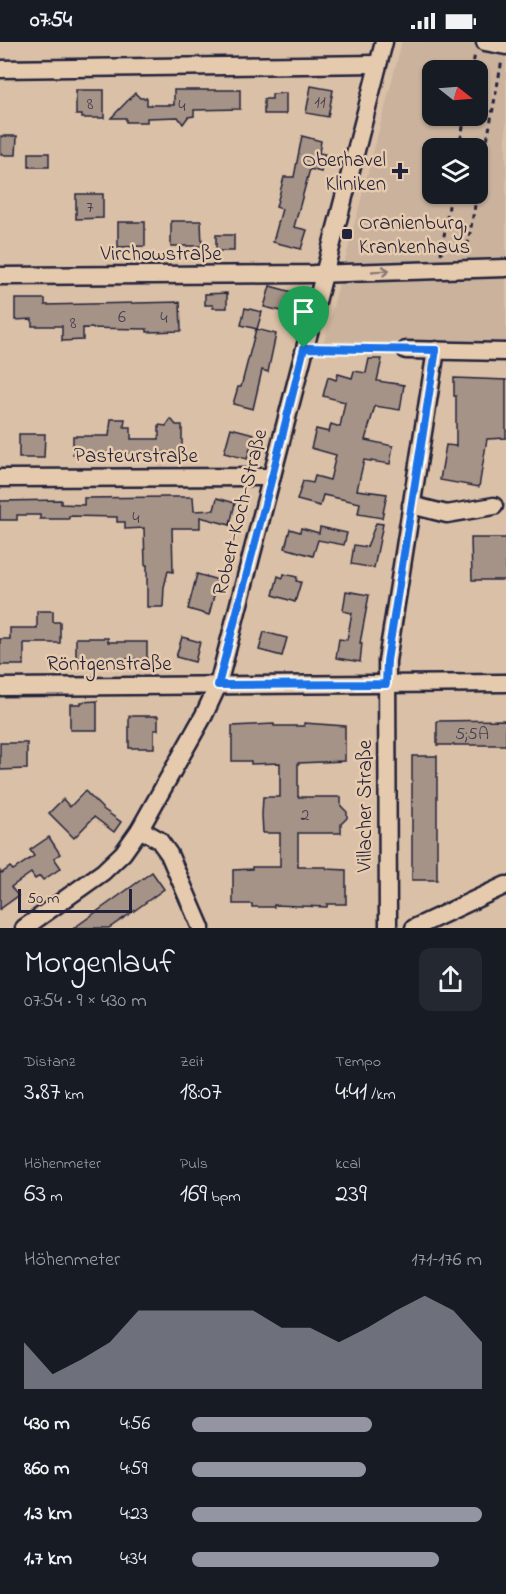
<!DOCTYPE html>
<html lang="de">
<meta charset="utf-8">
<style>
body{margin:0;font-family:"Indie Flower",sans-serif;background:#242831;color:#f1f3f6;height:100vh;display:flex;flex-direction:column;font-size:22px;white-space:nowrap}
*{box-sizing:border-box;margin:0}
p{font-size:20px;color:#9ea1a6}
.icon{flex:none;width:33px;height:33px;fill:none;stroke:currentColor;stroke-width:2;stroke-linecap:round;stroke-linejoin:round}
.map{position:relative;height:886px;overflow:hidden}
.details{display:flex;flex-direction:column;background:#171b24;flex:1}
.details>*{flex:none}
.needle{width:39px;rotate:107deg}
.buttons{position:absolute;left:422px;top:18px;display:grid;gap:12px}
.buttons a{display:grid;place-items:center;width:66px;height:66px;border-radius:12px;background:#171b24;box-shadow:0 2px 4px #0004;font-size:30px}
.scale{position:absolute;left:18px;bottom:15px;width:114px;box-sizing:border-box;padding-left:6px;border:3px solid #22223b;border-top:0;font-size:16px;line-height:21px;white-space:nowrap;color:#22223b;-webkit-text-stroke:4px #e6caad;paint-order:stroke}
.pin{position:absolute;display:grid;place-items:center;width:51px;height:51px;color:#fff;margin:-62px -26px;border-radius:50% 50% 50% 0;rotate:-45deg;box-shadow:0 0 6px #0007}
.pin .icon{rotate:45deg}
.round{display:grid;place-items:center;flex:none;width:63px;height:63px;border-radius:12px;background:#242831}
.headline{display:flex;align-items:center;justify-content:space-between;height:102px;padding:0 24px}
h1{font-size:33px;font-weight:600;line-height:45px}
.figures{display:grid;grid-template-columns:repeat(3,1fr);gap:9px;height:102px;padding:6px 24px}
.figures div{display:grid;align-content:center}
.figures b{font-size:26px;font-weight:600}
.figures small{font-size:16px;font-weight:400}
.figures p{font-size:16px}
.chart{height:168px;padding:12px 24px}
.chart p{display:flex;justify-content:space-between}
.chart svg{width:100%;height:108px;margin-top:6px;fill:#9495a2;opacity:.7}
ul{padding:0 24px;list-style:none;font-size:20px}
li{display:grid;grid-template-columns:96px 72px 1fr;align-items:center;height:45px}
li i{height:15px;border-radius:8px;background:#9495a2}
.status{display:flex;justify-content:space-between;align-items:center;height:42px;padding:0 30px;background:#171b24;direction:ltr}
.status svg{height:16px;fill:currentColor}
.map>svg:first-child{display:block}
.built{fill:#cab29d;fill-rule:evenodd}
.building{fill:#a69388;stroke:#22223b;stroke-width:1.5}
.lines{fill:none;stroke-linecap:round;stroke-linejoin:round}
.minor-casing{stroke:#22223b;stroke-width:21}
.path{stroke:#22223b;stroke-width:3;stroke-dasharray:4.5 4.5;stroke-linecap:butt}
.minor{stroke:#e6caad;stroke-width:16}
.oneway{stroke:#847674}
.route-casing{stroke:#fff;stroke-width:12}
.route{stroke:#1a73e8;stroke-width:8}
.poi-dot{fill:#22223b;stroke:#e6caad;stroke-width:2}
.labels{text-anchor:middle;stroke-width:5;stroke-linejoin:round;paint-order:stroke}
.number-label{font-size:18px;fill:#433e4e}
.poi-label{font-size:21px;fill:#22223b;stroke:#e6caad;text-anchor:end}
.street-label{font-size:21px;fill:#22223b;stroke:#e6caad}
</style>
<div class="status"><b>07:54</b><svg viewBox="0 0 49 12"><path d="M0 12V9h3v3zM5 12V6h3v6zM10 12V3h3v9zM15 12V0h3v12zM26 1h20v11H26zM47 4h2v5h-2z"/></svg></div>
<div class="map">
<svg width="506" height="886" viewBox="0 0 506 886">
<rect width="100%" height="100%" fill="#dac0a6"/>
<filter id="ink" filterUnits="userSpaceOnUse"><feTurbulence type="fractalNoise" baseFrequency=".0167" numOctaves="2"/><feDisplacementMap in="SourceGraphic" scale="12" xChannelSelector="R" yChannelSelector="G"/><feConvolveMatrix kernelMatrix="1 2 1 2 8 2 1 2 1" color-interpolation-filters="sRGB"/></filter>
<g filter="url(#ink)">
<!-- built -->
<path class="built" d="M402,0H506V302L324,299ZM432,28H477V74H432ZM432,106H477V152H432Z"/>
<!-- building -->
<g class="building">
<polygon points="311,44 333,48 328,75 306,71"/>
<polygon points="76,48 104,48 104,76 82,76 82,73 76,73"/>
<polygon points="174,48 240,48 240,67 194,68 194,74 188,75 183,82 178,75 147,76 147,80 126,80 126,76 111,76 135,51 140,56 147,56 147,63 174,63"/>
<polygon points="286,51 286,72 264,72 264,57 272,57 272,52"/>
<polygon points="1,94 17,94 16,113 1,113"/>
<polygon points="302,94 321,99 319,111 325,112 321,130 310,127 294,185 307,188 301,207 273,200 282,167 276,165 284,135 294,135"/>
<rect x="29" y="111" width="20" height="14"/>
<polygon points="76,152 103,152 103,176 76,177"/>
<polygon points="171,179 201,179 202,204 171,204"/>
<polygon points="118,180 145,180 145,204 118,205"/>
<rect x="216" y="193" width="18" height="16"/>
<polygon points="270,244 292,250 286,270 264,265"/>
<polygon points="227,251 227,266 213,266 213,263 205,263 205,252"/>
<polygon points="15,257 45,257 45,263 180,260 181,289 147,290 147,287 83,286 83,298 62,299 62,284 32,284 32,277 15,278"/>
<polygon points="245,266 262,270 257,287 241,283"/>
<polygon points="256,287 276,292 268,330 262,328 253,367 233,362 238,345 241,345"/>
<polygon points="369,317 382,317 377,339 404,343 400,368 375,364 365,398 393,404 390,422 364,418 357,448 387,452 382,476 358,472 360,461 323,453 320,464 297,458 303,439 313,441 315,434 330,438 336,413 311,406 316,387 329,390 331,382 340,385 345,360 323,354 328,335 336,338 338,332 352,336 354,329 366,331"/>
<polygon points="454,336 506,338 506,396 487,397 479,445 440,438 446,403 456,404 456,354 454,354"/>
<polygon points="111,377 125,377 124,385 131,385 131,397 159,397 159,383 166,384 171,377 176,383 182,383 182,410 73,412 73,394 109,394"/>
<polygon points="231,386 254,392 247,417 224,411"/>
<polygon points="19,392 45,392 44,416 19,416"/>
<polygon points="168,455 193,455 194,469 214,468 217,456 235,461 230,483 200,475 200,486 172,486 173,530 168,529 164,545 163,565 147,565 147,523 145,523 144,486 125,487 125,480 117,480 117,475 69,474 69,477 40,477 40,473 17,473 17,478 0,478 0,459 61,458 61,462 84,463 84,456"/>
<polygon points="376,481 383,482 374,526 351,522 354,503 367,505"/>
<polygon points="320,485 347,491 344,503 318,498 313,514 285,506 290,487 300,490 301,486 319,491"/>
<polygon points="471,496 506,496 506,538 472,538"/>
<polygon points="197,532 218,538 209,573 188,567"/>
<polygon points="284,532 297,535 296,539 301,540 295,560 273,553 278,534 283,536"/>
<polygon points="346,549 369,553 360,601 362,601 360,620 336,616 339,597 347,598 352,571 343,569"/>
<polygon points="37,569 53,569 53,580 60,580 60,601 24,601 24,623 0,623 0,597 10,597 10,586 37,586"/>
<polygon points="264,590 287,596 282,614 259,608"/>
<polygon points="182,595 200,600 195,620 176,615"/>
<polygon points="76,596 108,596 108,600 147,600 147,617 108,617 108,623 95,623 95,618 76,616"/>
<polygon points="97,659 97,688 70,688 70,662 81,662 81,660"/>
<polygon points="129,674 158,674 158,688 154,688 154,706 129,706"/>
<polygon points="506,678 506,703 437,703 437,679"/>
<polygon points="304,681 345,684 345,719 298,721 298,755 341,755 341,764 347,770 347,776 341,782 341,791 298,791 298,825 326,825 327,827 346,828 346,862 327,862 327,865 274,863 274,865 252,865 252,862 233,862 233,828 252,827 252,825 280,825 280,791 263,791 262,773 263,755 280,755 280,721 251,722 251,719 232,719 232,684 274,682 274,684 304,684"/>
<polygon points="0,701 27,701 27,727 0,728"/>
<rect x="412" y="714" width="25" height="124"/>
<polygon points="85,749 103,767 121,780 114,790 94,775 74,796 49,771 63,757 70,765"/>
<polygon points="49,795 60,812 54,816 61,826 43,838 40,834 35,837 31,831 11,845 18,854 0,867 0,829 2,831 10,825 13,828 34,814 30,808"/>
<polygon points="152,830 164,847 134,869 109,886 74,886"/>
</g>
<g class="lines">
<!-- minor casing -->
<g class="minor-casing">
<g id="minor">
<polyline points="485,0 506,4"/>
<polyline points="0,27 378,22"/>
<polyline points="0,234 313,232 506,226"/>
<polyline points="406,308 506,310"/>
<polyline points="0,436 272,435"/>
<polyline points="411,463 447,472 494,464"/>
<polyline points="0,645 506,641"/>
<polyline points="140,787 159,798 169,812 201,886"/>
<polyline points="24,886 103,830 123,811 140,787 204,673 218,643 384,0"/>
<polyline points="388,886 387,619 436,308"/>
<polyline points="414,886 506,843"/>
</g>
</g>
<!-- path -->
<g class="path">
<polyline points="472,28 475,11"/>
<polyline points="459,106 465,74"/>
<polyline points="441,212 451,152"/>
<polyline points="466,212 502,18"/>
<polyline points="320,306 392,308"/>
</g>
<!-- minor -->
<use href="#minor" class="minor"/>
</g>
<!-- one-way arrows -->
<defs><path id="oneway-shaft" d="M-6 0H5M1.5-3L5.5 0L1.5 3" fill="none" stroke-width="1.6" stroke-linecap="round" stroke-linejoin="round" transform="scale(1.5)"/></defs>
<use class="oneway" href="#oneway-shaft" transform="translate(381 229) rotate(-3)"/>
</g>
<g class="lines" filter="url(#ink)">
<!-- route casing -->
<g class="route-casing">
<polygon id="route" points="304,306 436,308 387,619 386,642 218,643 272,435"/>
</g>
<!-- route -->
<use href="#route" class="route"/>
</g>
<!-- markers -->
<g class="poi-dot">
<path d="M397 120h6v6h6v6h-6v6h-6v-6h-6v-6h6z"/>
<rect x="341" y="186" width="12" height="12" rx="3"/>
</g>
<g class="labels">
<!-- number labels -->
<g class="number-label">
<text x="320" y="65">11</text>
<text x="90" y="67">8</text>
<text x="182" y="69">4</text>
<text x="90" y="170">7</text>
<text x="122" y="280">6</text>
<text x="164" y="281">4</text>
<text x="73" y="286">8</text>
<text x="136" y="481">4</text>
<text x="472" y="697">5;5A</text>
<text x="305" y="778">2</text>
</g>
<!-- poi labels -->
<g class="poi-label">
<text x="386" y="124">Oberhavel<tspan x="386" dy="24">Kliniken</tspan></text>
<text x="359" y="187" text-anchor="start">Oranienburg,<tspan x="359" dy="24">Krankenhaus</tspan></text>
</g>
<!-- street labels -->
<g class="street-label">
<text x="161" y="218">Virchowstraße</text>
<text x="136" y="420">Pasteurstraße</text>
<text transform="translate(239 470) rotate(-76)" y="7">Robert-Koch-Straße</text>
<text x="109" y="628">Röntgenstraße</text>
<text transform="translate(364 764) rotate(-90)" y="7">Villacher Straße</text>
</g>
</g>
</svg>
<div class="buttons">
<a><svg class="needle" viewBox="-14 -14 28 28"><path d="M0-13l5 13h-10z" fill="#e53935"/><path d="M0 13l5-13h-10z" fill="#9ea1a6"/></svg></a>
<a><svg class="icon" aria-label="layers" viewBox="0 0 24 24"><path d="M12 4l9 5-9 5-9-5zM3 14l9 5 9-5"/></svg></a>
</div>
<div class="scale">50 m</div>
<div class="pin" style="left:304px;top:306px;background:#1e9e55"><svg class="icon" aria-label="arrive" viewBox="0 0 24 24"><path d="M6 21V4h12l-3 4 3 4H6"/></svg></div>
</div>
<section class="details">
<div class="headline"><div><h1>Morgenlauf</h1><p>07:54 · 9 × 430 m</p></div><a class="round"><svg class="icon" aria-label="share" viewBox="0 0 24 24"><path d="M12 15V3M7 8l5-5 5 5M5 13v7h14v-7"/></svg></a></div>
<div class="figures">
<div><p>Distanz</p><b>3.87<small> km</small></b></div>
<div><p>Zeit</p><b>18:07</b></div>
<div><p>Tempo</p><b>4:41<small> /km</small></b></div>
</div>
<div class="figures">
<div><p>Höhenmeter</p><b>63<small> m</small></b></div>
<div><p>Puls</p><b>169<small> bpm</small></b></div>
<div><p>kcal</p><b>239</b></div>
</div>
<div class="chart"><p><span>Höhenmeter</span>171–176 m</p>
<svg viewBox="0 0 160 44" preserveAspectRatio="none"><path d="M0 44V25L10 38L20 32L30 25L40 12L50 12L60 12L70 12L80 12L90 19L100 19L110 25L120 19L130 12L140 6L150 12L160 25V44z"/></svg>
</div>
<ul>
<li><b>430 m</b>4:56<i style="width:62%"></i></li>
<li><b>860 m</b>4:59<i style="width:60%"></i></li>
<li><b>1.3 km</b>4:23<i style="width:100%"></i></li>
<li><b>1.7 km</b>4:34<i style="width:85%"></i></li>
</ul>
</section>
